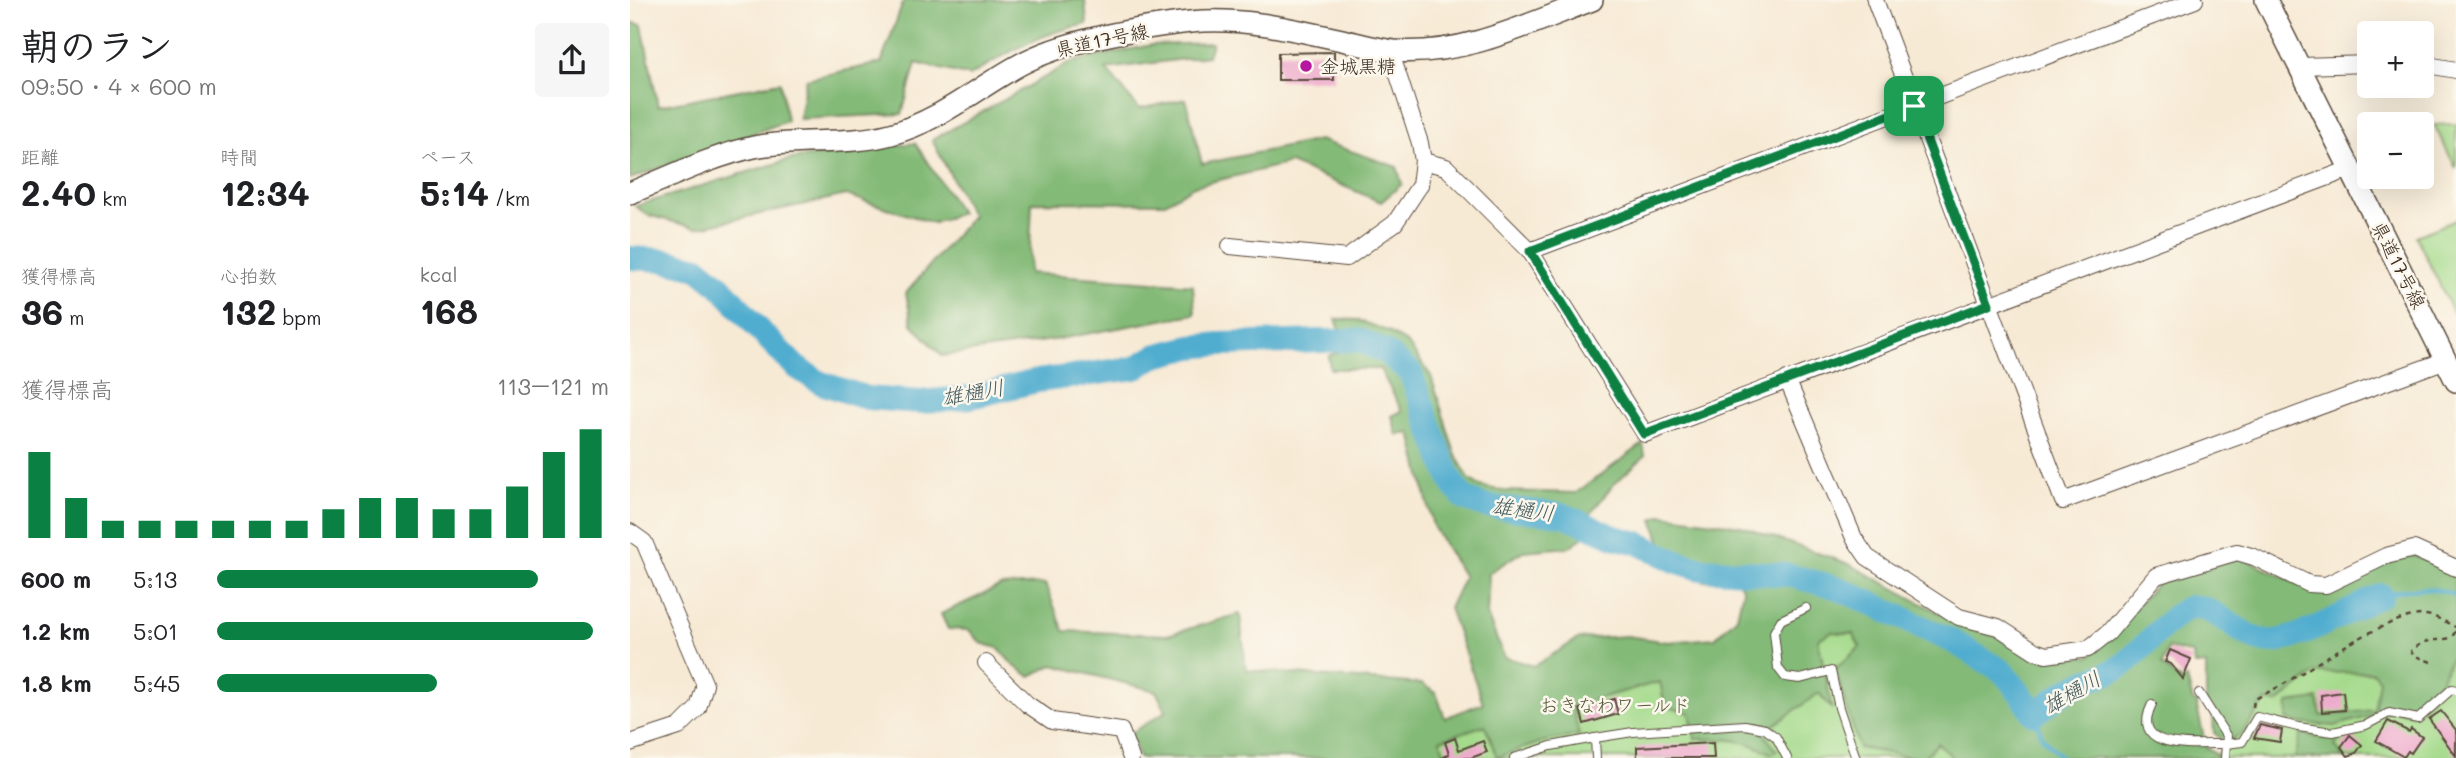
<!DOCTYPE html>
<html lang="ja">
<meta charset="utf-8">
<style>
body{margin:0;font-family:Mali,"Klee One",sans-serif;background:#f6f6f6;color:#202124;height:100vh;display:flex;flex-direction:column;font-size:26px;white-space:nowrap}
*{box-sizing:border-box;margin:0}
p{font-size:23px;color:#757577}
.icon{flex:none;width:38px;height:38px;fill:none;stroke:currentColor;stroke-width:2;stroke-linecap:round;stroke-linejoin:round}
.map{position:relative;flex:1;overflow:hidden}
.sheet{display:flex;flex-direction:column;background:#fff;width:630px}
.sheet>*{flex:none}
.fabs{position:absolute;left:1727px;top:21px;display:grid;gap:14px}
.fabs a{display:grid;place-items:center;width:77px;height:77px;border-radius:7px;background:#fff;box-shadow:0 7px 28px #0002;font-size:35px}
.pin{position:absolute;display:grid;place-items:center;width:60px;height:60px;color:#fff;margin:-30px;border-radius:14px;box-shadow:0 4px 10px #0006}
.round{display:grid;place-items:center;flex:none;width:74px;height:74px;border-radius:7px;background:#f6f6f6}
.overview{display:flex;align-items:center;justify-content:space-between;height:119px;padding:0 21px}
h1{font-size:38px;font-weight:800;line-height:52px}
.metrics{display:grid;grid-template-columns:repeat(3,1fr);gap:10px;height:119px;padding:7px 21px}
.metrics div{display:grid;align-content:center}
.metrics b{font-size:35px;font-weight:800}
.metrics small{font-size:19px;font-weight:400}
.metrics p{font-size:19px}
.chart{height:196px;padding:14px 21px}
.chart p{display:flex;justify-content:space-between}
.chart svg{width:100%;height:126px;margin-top:7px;stroke:#0b8043;stroke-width:6}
ul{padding:0 21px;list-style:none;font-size:23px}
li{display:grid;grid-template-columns:112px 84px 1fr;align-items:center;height:52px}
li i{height:18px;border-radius:9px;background:#0b8043}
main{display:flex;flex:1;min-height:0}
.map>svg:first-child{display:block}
.green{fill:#a4da8b;stroke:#708254;stroke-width:2}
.forest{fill:#83ba77;stroke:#5f724a;stroke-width:2}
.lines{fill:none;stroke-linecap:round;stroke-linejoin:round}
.stream{stroke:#51adcf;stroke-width:4.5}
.river{stroke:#51adcf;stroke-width:24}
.building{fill:#eac}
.lane-casing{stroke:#574739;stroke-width:10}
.street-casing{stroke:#574739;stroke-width:18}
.secondary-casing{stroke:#574739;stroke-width:24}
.path{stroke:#574739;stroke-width:2.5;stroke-dasharray:5 5;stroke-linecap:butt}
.lane{stroke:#fff;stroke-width:8}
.street{stroke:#fff;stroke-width:16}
.secondary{stroke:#fff;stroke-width:21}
.route-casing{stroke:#fff;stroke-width:14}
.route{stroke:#0b8043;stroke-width:9}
.poi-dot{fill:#b5179e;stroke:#fbf7ec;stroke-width:2.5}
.labels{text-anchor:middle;stroke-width:5;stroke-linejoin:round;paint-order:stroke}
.street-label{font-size:19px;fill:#3b2a1e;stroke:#fbf7ec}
.poi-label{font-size:19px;fill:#3b2a1e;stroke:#fbf7ec;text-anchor:start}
.park-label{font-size:19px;fill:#555639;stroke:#fbf7ec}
.water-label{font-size:21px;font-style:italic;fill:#43585c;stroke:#fbf7ec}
</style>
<main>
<section class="sheet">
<div class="overview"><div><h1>朝のラン</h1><p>09:50 · 4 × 600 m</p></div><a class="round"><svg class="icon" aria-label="share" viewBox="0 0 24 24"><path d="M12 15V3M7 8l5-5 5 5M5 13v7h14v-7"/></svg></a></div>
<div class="metrics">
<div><p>距離</p><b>2.40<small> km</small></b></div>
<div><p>時間</p><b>12:34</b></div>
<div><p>ペース</p><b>5:14<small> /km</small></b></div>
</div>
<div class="metrics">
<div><p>獲得標高</p><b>36<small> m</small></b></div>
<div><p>心拍数</p><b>132<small> bpm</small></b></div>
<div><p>kcal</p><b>168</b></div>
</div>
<div class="chart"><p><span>獲得標高</span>113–121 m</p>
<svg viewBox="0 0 160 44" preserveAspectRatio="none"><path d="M5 44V14M15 44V30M25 44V38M35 44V38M45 44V38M55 44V38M65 44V38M75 44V38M85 44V34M95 44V30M105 44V30M115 44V34M125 44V34M135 44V26M145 44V14M155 44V6"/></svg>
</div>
<ul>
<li><b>600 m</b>5:13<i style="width:82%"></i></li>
<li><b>1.2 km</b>5:01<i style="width:96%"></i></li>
<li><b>1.8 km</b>5:45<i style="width:56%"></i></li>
</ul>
</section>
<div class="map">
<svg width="1826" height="758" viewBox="0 0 1826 758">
<rect width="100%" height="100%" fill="#fbf7ec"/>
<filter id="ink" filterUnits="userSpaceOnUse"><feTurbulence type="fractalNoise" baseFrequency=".0143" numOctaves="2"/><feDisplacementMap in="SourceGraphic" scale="14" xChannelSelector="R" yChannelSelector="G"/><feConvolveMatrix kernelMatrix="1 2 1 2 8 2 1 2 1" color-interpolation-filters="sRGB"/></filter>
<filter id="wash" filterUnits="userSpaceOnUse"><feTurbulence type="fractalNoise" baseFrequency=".00686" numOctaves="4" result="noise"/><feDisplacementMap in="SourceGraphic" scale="28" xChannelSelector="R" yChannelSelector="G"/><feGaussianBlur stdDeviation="1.57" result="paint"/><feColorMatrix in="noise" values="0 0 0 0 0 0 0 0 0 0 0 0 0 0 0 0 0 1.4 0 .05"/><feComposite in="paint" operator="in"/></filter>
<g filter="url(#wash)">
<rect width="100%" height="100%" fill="#f7ead5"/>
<!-- green -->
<g class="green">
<polygon points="1826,124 1826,168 1804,125"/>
<polygon points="1826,220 1826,318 1786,236"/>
<polygon points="1227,626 1313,732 1339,758 809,758 808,721 1187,629"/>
<polygon points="1814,655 1826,655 1826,758 1584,758 1636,696 1686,668"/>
</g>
<!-- forest -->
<g class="forest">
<path d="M274,0H455L457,24C413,32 377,52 340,76L286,63L272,114L169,119L176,79L251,63Z"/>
<polygon points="0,22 12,25 28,106 150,82 157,121 0,179"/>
<polygon points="582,43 578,56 476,69 509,109 556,99 572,164 689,140 767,167 772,184 751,202 660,163 564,186 535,203 402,202 399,273 563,285 565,314 423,340 312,356 282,324 276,293 342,216 302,140 442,62 521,45"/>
<polygon points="285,143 331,213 303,223 216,195 66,228 18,215 5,206 161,159"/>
<path d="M706,319L728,320L757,331L778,344L801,376L825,453L838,478L850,486L873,491L946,493L1013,444L1015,456L983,485L961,513L956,534L940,547L893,551L859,573L857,615L874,657L904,666L948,639L997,636L1038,642L1085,638L1107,617L1113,590L1108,580L1074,581L1032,546L1023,519L1033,515L1111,526L1219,564L1335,627L1365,636L1405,659L1460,656L1528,583L1611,557L1676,588L1697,593L1759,562L1784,555L1826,573V655L1822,656L1802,698L1782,714L1761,710L1705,726L1668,723L1657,719L1658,703L1688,699L1691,716L1744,710L1749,680L1743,672L1685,673L1648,703L1635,701L1612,734L1596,742L1584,733L1583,714L1576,707V665H1564L1563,654L1538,648L1532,665L1551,681L1557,679L1563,701L1566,703L1576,747L1590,758H1323L1308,743L1293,758H1288L1229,748L1205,669L1230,647L1223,634L1202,632L1188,639L1202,709L1189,693L1133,733L1147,751L1142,754C1113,738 1098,739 1065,739L1060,713L1035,706L1030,682L942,705L949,735L915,741L867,757L855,725L810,740L816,758H509L500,734L536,711L526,691L423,665L400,676L383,665L368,648L351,643L339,630L318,629L311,614L371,586L415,584L434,631L537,635L610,614L616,670L792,684L806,693L815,718L853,703L819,608L834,577L803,526L781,433L767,435L762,416L772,411L750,369H700L699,356L719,348L761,351L752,338L710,330Z"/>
<polygon points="1671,733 1691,738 1712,737 1705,746 1714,758 1665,758"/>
</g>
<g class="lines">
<!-- stream -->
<g class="stream">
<path d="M1751,595C1777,589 1801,584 1826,596"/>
<polyline points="1404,714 1412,737 1432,758"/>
</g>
<!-- river -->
<path class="river" d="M0,258L32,260L68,268L90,286L133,334L166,367L191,383L237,398L291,402L341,397L407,381L505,368L525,356L561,347L590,344L730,340L755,352L780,372L815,466L824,486L835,499L854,506L934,515L984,537L1008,543L1045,561L1071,569L1158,575L1208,588L1324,642L1372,671L1390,693L1404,714C1415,706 1427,696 1439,689C1458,678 1479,677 1497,662C1510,651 1547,609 1561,607C1581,603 1611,637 1633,641C1661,647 1723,608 1751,595"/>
</g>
<g id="blocks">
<!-- building -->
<g class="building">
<polygon points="704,52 704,80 648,80 648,53"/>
<polygon points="1540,650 1561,659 1553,679 1541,664 1535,662"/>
<polygon points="1713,692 1715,710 1692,712 1691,695"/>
<polygon points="984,699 988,714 954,724 950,709"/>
<polygon points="1811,711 1826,730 1826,756 1799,719"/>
<polygon points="1758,721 1779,732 1781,729 1792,737 1781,753 1778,751 1774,757 1746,741"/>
<polygon points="1630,725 1652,730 1650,742 1624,738"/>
<polygon points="1720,735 1732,745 1726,753 1718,756 1711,747"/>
<polygon points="825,738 829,750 853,741 857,752 841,758 812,758 819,754 815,742"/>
<polygon points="1083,743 1084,758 1007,758 1007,747"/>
</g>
</g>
</g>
<g filter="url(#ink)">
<use href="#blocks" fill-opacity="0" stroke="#574739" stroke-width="2"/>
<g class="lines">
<!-- lane casing -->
<g class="lane-casing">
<g id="lane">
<polyline points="1176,608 1151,620 1144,632 1148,668 1155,677 1170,679 1201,671 1209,708 1226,758"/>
<path d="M1522,704C1498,753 1568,743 1596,744L1597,737L1569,693"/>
<polyline points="884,758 921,746 965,738"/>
<polyline points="966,758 965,738 1003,732 1115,725 1135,729 1146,737 1157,758"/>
<polyline points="1595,758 1596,744 1612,742 1627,717 1668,727 1703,732 1736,725 1759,713 1788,719 1822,689 1826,690"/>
</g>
</g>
<!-- street casing -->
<g class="street-casing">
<g id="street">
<polyline points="1245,0 1433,501 1816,360"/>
<polyline points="1792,64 1826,70"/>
<polyline points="1670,66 1740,64"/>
<polyline points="793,161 816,167 900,251 1015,434 1720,169"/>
<polyline points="600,246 717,258 765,223 790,185 793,161 790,143 760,50"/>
<polyline points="900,251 1565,0"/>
<polyline points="1157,379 1224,538 1237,557 1329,617 1368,627 1405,651 1416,655 1458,649 1478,633 1526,576 1607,552 1624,557 1679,584 1696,585 1756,556 1784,549 1826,568"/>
<polyline points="0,532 14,542 75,685 68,708 49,727 0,743"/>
<polyline points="356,663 397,704 422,721 491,731 501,758"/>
</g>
</g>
<!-- secondary casing -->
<g class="secondary-casing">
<g id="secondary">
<polyline points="1636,0 1826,381"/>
<path d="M0,193C40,177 82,156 124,147C169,138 217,146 261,134C310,121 348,87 391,64C436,40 509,28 560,22C612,17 662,29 712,40C729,44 747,49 764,51C834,56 898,24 962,0"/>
</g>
</g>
<!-- path -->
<g class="path">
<path d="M1801,662L1783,655L1781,651C1792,639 1806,641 1821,638L1826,631"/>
<path d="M1623,707L1624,700C1635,693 1646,689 1657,682C1688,663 1755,617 1791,615C1803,614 1815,622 1826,627"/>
</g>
<!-- lane -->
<use href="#lane" class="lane"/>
<!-- street -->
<use href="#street" class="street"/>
<!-- secondary -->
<use href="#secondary" class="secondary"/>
</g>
</g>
<g class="lines" filter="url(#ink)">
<!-- route casing -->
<g class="route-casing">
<polygon id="route" points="1284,106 1359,304 1014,434 900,251"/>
</g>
<!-- route -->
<use href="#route" class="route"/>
</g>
<!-- markers -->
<circle class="poi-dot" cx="676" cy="66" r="7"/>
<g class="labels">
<!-- street labels -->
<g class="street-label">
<text transform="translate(472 40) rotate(-12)" y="7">県道17号線</text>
<text transform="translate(1769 265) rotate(63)" y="7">県道17号線</text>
</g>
<!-- poi labels -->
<g class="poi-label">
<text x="690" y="73">金城黒糖</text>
</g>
<!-- park labels -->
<g class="park-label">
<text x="985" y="712">おきなわワールド</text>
</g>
<!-- water labels -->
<g class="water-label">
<text transform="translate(343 393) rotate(-10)" y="7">雄樋川</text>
<text transform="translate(893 510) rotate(7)" y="7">雄樋川</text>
<text transform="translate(1442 693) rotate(-30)" y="7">雄樋川</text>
</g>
</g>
</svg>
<div class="fabs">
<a>+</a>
<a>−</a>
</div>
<div class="pin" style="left:1284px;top:106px;background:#1e9e55"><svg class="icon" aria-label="arrive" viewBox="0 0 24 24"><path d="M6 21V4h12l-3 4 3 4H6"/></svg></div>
</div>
</main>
